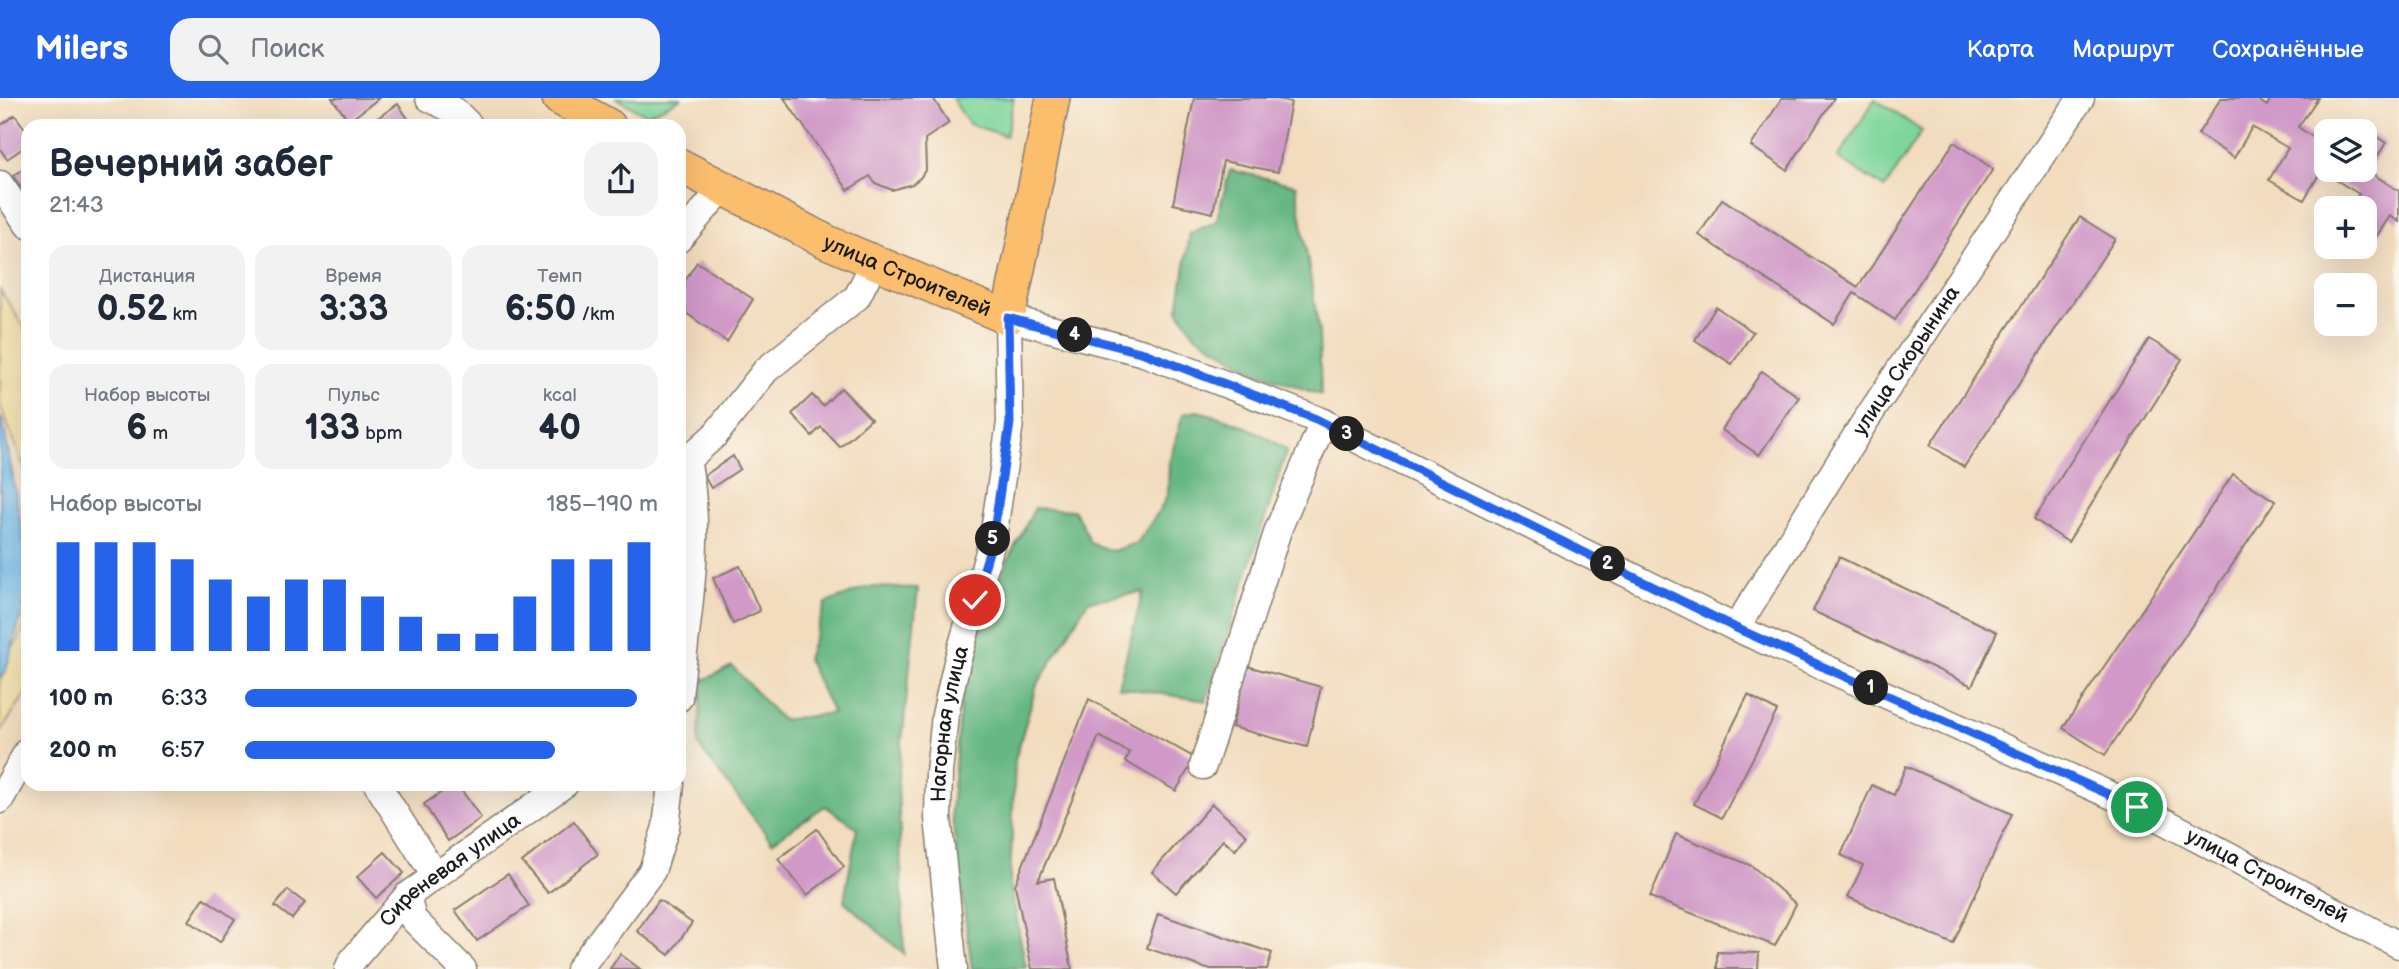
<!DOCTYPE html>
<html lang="ru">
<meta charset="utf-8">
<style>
body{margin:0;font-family:"Balsamiq Sans",sans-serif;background:#f2f2f3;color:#1f2937;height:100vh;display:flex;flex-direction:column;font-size:26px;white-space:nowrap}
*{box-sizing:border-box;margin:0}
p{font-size:23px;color:#747a83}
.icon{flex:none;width:38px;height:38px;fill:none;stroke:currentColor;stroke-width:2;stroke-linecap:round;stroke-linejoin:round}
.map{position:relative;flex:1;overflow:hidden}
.details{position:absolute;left:21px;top:21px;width:665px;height:672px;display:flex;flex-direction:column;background:#fff;border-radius:21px;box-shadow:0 7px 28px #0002}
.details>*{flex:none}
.buttons{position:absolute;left:2314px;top:21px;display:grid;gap:14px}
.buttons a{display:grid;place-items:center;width:63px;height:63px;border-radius:14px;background:#fff;box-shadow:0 7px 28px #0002;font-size:35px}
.pin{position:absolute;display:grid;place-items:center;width:60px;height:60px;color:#fff;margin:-30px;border:4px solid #fff;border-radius:50%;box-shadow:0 2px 7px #0007}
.km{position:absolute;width:35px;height:35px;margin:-18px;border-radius:50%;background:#222;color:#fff;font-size:19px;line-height:35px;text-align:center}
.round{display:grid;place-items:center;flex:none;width:74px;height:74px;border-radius:21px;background:#f2f2f3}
.headline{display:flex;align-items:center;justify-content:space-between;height:119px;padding:0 28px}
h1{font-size:38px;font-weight:600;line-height:52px}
.figures{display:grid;grid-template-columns:repeat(3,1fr);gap:10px;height:119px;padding:7px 28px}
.figures div{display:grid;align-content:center;border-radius:18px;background:#f2f2f3;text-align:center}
.figures b{font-size:35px;font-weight:600}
.figures small{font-size:19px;font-weight:400}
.figures p{font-size:19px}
.chart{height:196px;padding:14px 28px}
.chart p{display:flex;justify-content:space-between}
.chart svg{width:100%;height:126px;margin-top:7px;stroke:#2563eb;stroke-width:6}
ul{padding:0 28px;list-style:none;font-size:23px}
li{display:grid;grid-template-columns:112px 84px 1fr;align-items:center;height:52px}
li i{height:18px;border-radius:9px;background:#2563eb}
header{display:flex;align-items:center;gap:42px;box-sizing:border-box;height:98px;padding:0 35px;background:#2563eb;color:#fff}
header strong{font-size:33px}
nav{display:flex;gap:38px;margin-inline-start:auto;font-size:24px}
.search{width:490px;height:63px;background:#f2f2f3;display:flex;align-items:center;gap:18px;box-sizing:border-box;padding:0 24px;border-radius:21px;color:#747a83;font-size:26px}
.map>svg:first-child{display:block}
.green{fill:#7ed69b;stroke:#4d795c;stroke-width:2}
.forest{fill:#66b783;stroke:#416a50;stroke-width:2}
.sand{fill:#eeda9e;stroke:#857b5d;stroke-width:2}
.water{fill:#70bae9;stroke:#466b82;stroke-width:2}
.building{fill:#d099c8}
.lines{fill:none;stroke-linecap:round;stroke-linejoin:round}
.minor-casing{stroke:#877c6c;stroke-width:29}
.major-casing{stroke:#877c6c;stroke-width:36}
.minor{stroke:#fff;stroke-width:26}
.major{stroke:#fabe6d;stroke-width:33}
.route-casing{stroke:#fff;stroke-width:14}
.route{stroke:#2563eb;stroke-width:9}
.labels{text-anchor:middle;stroke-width:7;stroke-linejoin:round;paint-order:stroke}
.street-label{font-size:21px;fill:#1c1c1c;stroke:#fbf7ec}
</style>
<header>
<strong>Milers</strong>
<div class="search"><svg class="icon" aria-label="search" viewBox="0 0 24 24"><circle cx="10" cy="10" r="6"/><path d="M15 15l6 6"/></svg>Поиск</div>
<nav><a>Карта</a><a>Маршрут</a><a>Сохранённые</a></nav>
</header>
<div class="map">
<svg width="2399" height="871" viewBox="0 0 2399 871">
<rect width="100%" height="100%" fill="#fbf7ec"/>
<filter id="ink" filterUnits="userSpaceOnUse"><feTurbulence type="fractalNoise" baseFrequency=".0143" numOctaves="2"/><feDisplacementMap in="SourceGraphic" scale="14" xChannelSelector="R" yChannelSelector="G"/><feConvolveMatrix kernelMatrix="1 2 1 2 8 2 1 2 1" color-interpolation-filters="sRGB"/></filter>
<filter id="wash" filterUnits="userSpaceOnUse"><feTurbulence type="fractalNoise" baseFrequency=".00686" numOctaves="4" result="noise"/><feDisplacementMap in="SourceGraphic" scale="28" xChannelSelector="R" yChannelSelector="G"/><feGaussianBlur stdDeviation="1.57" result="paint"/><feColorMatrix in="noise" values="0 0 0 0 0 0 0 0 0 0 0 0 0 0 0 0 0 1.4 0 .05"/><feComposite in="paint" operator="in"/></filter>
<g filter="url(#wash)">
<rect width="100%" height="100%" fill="#f2dcbd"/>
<!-- green -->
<g class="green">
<polygon points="615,0 682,0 647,17"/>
<polygon points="952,0 1014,0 1006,38 969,26"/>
<polygon points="1875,1 1922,33 1885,90 1838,60"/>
</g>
<!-- forest -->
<g class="forest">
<polygon points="1230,72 1296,87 1319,234 1321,297 1256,274 1194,236 1178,212 1190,135 1216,124"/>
<path d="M1197,313C1232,321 1257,332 1287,352L1206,603L1118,589L1143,494L1088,503L1036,589L1015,662L1010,785L1026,870L972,871L951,713L963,580L1003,471L1035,410L1073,412L1082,426L1090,445L1112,453L1137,445L1161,410L1168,395L1169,365L1183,316Z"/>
<polygon points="868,489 918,490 898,682 904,856 844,803 857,730 825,708 772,744 698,647 702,583 732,568 782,622 833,615 807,561 826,505"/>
</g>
<!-- sand -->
<g class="sand">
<polygon points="0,192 23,227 28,239 28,379 0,307"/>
<polygon points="28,516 28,592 0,635 0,569 20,539"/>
</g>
<!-- water -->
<polygon class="water" points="0,319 3,324 28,467 28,493 5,575 0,581"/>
<g id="blocks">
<!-- building -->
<g class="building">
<polygon points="332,0 379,0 349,23"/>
<polygon points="784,0 933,0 949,25 925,41 926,71 920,80 912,86 892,92 875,85 870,78 848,92"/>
<polygon points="1194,0 1272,0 1291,4 1278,74 1223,63 1213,115 1173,106"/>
<polygon points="1782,0 1834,0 1787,72 1751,48"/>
<polygon points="2221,0 2255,0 2267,8 2271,0 2318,0 2298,29 2326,48 2326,72 2364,72 2364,33 2347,33 2354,23 2386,45 2368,73 2399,93 2399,124 2390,118 2371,147 2364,143 2364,110 2349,110 2359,96 2321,73 2304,102 2269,82 2288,50 2252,29 2234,60 2198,36"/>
<polygon points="398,6 413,28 376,28 373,23"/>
<polygon points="15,17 28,35 28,47 7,61 0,51 0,28"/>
<polygon points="1954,44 1993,71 1895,222 1854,195 1834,226 1699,137 1722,101 1858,189"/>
<polygon points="28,68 28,99 13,78"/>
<polygon points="2080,119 2115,141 1964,369 1930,347"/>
<polygon points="697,164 753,201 727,244 679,210 679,192"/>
<polygon points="1716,209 1753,234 1732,266 1695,242"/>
<polygon points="2149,241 2182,261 2068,444 2034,421"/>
<polygon points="1762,273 1799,299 1759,357 1722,332"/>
<polygon points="841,290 871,321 840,349 821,329 812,338 792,316 812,297 823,308"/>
<polygon points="733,358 740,371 711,390 704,378"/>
<polygon points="2233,376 2275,403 2105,657 2063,630"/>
<polygon points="1839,459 1997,534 1972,588 1813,513"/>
<polygon points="740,468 760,513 733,526 713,480"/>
<polygon points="1247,568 1321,589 1307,649 1232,629"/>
<polygon points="1748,597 1777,613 1722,720 1694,706"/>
<polygon points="1089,601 1195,660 1176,693 1125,663 1130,655 1099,638 1038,783 1054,780 1072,871 1032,871 1015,787"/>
<polygon points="1906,668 2012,716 1953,846 1848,799 1863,767 1841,757 1872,687 1894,697"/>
<polygon points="454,686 457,686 481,720 448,743 424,706"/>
<polygon points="1212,706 1247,737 1235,752 1223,742 1176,795 1152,774"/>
<polygon points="574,723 598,756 548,795 522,764"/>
<polygon points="817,731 844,769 807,797 778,761"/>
<polygon points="1676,736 1752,768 1796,806 1775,848 1650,799"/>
<polygon points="385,754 404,775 376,800 357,779"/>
<polygon points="508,776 529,808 477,843 455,812"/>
<polygon points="288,792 305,805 292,821 275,808"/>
<polygon points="204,800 235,821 220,844 189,823"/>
<polygon points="659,802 692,825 669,857 637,833"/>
<polygon points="1158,816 1272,855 1267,871 1207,871 1147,850"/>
<polygon points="1717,854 1759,855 1758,871 1717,871"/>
<polygon points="620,856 640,871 610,871"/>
</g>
</g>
</g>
<g filter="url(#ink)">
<use href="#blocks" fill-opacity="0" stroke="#877c6c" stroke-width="2"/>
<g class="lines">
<!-- minor casing -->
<g class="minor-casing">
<g id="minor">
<polyline points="429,0 455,13 470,28"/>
<polyline points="0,86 28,127"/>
<polyline points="679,141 722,91"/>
<polyline points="687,362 715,337 766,272 857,199 874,165"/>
<path id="s1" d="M1736,530L1864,325L2081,0"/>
<path d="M679,600C686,522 704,439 687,362"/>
<polyline points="1203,668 1278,432 1323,324"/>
<polyline points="377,686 435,778"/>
<polyline points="0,702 28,652"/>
<polyline points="407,798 413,821 463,871"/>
<path id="s2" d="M348,871L351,864L407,798L565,686"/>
<polyline points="579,871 652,773 666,729 671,686"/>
<path id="s3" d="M954,871L938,720L939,674L945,617L957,564L993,440L1010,325L1008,220L1144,255L1316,321L1736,530L2137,709L2399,847"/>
</g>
</g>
<!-- major casing -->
<g class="major-casing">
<g id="major">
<polyline points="559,0 609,28"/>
<path id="s4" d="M679,67L827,144L1008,220L1053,0"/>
</g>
</g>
<!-- minor -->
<use href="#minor" class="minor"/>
<!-- major -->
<use href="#major" class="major"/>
</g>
</g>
<g class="lines" filter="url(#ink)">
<!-- route casing -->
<g class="route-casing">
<polyline id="route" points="975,502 993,440 1010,325 1008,220 1144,255 1316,321 1736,530 2137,709"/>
</g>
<!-- route -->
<use href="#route" class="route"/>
</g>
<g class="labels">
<!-- street labels -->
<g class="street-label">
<text dy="7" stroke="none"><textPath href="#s4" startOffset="254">улица Строителей</textPath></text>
<text dy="7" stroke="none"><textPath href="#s1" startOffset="317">улица Скорынина</textPath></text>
<text dy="7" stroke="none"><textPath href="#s3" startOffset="247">Нагорная улица</textPath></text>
<text dy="7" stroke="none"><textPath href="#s2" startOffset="144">Сиреневая улица</textPath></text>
<text dy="7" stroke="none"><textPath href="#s3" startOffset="2040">улица Строителей</textPath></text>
</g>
</g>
</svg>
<div class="buttons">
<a><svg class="icon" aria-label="layers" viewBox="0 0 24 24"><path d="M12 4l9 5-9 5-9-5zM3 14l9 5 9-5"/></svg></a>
<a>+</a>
<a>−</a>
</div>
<div class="pin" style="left:2137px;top:709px;background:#1e9e55"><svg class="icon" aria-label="arrive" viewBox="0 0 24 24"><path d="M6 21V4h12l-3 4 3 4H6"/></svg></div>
<div class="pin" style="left:975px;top:502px;background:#d93025"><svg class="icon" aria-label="check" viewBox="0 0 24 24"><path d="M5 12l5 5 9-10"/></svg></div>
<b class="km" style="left:1871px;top:590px">1</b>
<b class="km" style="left:1608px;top:466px">2</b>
<b class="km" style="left:1347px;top:336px">3</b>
<b class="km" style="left:1075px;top:237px">4</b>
<b class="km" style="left:993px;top:441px">5</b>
<section class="details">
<div class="headline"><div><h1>Вечерний забег</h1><p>21:43</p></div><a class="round"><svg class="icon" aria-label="share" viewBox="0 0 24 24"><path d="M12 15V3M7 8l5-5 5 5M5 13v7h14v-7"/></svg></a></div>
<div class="figures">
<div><p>Дистанция</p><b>0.52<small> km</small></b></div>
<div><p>Время</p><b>3:33</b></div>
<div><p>Темп</p><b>6:50<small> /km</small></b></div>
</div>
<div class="figures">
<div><p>Набор высоты</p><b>6<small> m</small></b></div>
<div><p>Пульс</p><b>133<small> bpm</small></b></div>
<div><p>kcal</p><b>40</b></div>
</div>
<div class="chart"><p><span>Набор высоты</span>185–190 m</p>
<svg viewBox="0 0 160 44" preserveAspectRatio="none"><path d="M5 44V6M15 44V6M25 44V6M35 44V12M45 44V19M55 44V25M65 44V19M75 44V19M85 44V25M95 44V32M105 44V38M115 44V38M125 44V25M135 44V12M145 44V12M155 44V6"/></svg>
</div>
<ul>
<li><b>100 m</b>6:33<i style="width:95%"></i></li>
<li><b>200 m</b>6:57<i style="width:75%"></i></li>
</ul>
</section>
</div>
